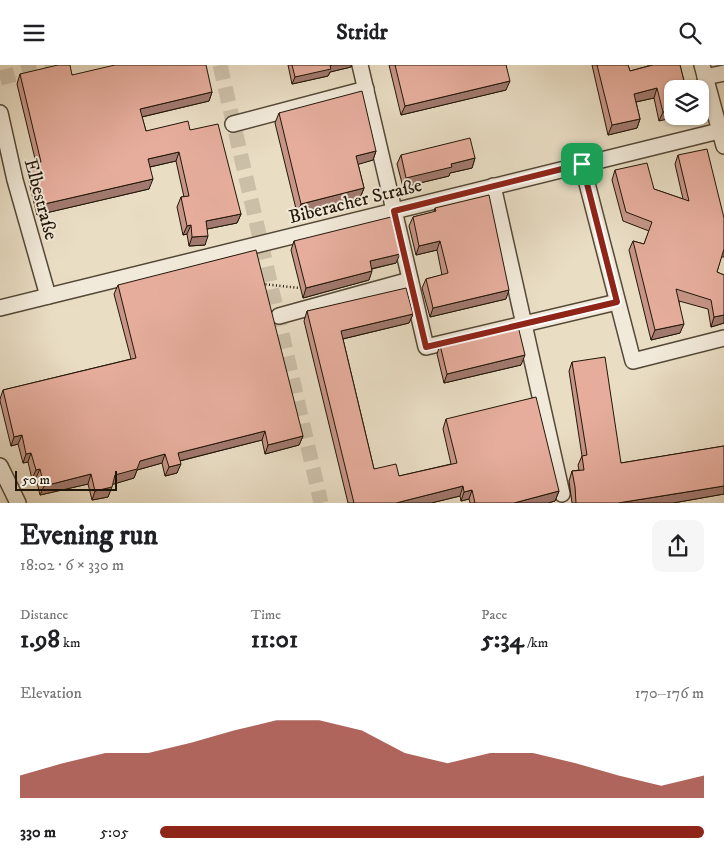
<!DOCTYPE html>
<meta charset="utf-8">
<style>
body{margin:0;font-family:"IM FELL DW Pica",serif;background:#f6f6f6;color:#202124;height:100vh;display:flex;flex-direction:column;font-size:19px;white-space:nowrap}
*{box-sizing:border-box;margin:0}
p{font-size:16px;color:#757577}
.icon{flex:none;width:28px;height:28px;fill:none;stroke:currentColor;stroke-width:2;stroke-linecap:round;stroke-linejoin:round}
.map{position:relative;height:438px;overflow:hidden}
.side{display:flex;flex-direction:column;background:#fff;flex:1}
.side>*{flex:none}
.buttons{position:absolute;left:664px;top:15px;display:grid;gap:10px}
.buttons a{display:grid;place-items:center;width:45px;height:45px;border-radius:10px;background:#fff;box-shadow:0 1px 4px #0004;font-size:25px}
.scale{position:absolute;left:15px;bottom:12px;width:102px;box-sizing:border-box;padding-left:5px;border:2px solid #211607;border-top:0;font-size:14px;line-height:18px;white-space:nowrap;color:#211607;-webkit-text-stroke:4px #f1e9d9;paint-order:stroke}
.pin{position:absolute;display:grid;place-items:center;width:42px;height:42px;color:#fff;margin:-21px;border-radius:10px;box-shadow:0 2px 8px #0006}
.round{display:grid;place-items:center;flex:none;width:52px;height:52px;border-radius:10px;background:#f6f6f6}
.head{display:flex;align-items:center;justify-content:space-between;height:85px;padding:0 20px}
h1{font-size:28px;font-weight:700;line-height:38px}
.metrics{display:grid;grid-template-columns:repeat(3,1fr);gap:8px;height:85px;padding:5px 20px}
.metrics div{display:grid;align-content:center}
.metrics b{font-size:25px;font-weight:700}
.metrics small{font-size:14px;font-weight:400}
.metrics p{font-size:14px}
.chart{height:140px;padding:10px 20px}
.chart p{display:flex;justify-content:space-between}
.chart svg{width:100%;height:90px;margin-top:5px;fill:#8f2418;opacity:.7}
ul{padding:0 20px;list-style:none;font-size:16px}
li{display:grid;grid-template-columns:80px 60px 1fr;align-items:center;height:38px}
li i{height:12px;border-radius:6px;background:#8f2418}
header{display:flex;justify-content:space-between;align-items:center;height:65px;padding:0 20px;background:#fff;font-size:22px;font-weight:700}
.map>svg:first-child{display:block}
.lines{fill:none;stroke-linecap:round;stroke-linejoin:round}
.minor-tunnel{stroke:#cbbfa8;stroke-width:15;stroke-dasharray:15 8;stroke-linecap:butt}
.minor-casing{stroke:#534836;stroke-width:18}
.minor{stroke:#f1e9d9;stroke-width:15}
.path-bridge{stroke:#211607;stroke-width:2.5;stroke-dasharray:1 2.5;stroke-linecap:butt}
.wall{fill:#c69587;stroke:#211607}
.shaded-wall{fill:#a1796e;stroke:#211607}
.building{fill:#e6ad9d;stroke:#211607}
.route-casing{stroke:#fff;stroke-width:10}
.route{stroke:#8f2418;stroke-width:6}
.labels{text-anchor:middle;stroke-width:4;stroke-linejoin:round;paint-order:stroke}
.street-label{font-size:19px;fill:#211607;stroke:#f1e9d9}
</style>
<header><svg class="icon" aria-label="menu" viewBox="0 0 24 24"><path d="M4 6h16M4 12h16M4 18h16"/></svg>Stridr<svg class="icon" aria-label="search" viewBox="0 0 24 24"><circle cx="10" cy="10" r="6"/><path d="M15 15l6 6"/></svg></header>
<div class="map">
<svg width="724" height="438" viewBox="0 0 724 438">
<rect width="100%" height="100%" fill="#e9ddc4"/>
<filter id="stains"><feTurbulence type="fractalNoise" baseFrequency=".004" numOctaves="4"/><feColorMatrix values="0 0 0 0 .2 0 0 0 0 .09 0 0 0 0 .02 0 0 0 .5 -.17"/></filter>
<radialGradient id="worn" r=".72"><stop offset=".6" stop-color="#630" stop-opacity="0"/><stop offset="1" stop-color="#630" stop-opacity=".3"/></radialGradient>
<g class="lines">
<!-- minor-tunnel -->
<g class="minor-tunnel">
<polyline points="220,0 321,438"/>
<polyline points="0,13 53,0"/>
</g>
<!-- minor casing -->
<g class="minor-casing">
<g id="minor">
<polyline points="360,0 426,282 617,237"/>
<polyline points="702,0 724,81"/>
<polyline points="705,12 724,8"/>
<polyline points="0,48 15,115 48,231"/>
<polyline points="233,59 366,24"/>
<polyline points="582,99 633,296 724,273"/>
<polyline points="493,121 562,429"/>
<polyline points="0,243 719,66"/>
<polyline points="279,251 410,215"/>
<polyline points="0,401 18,438"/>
</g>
</g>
<!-- minor -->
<use href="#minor" class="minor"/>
<!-- path-bridge -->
<polyline class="path-bridge" points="262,219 300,223"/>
</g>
<!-- wall -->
<g class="wall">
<polygon points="288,0 351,0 351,2 330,7 328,11 292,19"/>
<polygon points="389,0 506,0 506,25 401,50"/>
<polygon points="592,0 628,0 630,6 648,1 648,0 680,0 686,24 659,56 654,33 636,37 640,54 637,63 608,70"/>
<polygon points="20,9 72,10 212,27 209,36 142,52 146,66 190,65 241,149 237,158 207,164 205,180 189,181 187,169 183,170 177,142 181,132 184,132 176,96 150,102 149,124 37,150 27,109 30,100 36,98 17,19"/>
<polygon points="279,48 376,86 373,95 358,99 364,123 360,133 297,148 275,58"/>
<polygon points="401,90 475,93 472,103 450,108 449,111 403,122 397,99"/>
<polygon points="678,90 724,153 724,192 721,192 717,207 724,210 724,258 711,262 708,244 679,236 680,268 651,275 629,185 633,176 644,179 649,166 623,156 612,115 615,105 654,124 683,134 675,99"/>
<polygon points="435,143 506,234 430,252 422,223 426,214 442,210 437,185 416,190 409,161 413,152 434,147"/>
<polygon points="294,176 396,198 372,204 369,215 303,233 291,185"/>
<polygon points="118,220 303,371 299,380 265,389 262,375 180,396 177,408 165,411 162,398 137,405 134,413 112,419 108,432 92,435 88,419 40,430 36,413 32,414 28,397 23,398 18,379 11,381 0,336 0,334 3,325 131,294 114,229"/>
<polygon points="307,246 413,249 409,258 343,274 374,404 399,411 451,399 443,364 446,354 559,426 555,436 548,438 470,438 469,434 461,436 460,431 431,438 348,438 304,256"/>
<polygon points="440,280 521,300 444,318 437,289"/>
<polygon points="572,297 621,398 724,381 724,429 673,438 572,438 569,416 572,406 579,405 578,400 582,391 569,306"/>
</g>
<!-- shaded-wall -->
<g class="shaded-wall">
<polygon points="332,0 351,0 351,2 330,7 328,11 292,19 295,12"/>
<polygon points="510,16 506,25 401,50 405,41"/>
<polygon points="657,23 654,33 631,38 634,29"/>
<polygon points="212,27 209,36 137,53 140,44"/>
<polygon points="672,45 672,51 681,51 659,56 663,47"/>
<polygon points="640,54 637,63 608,70 612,60"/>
<polygon points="376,86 373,95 353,101 356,91"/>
<polygon points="179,87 176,96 145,103 148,94"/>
<polygon points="475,93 472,103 450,108 449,111 403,122 406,113 451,99"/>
<polygon points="153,114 149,124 37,150 40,140"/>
<polygon points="364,123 360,133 297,148 301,139"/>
<polygon points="241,149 237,158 202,165 206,156"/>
<polygon points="191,160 187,169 183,170 187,161"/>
<polygon points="208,171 205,180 189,181 192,172"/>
<polygon points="440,176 437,185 416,190 419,181"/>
<polygon points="400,189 396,198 366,205 370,196"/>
<polygon points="372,206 369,215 303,233 306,223"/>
<polygon points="509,225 506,234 430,252 433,243"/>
<polygon points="413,249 409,258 338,275 341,266"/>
<polygon points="724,250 724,258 711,262 714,252"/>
<polygon points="684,259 680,268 651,275 655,265"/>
<polygon points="525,290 521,300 444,318 447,309"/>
<polygon points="265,366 262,375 175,397 178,388"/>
<polygon points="22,370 18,379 11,381 14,372"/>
<polygon points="303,371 299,380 265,389 268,380"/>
<polygon points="31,388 28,397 23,398 26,389"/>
<polygon points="165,389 162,398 137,405 134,413 111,420 115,410 140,396"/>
<polygon points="181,399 177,408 165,411 169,402"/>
<polygon points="40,404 36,413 32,414 36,405"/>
<polygon points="91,409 88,419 40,430 44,421"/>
<polygon points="463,421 460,431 431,438 396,438"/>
<polygon points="724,421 724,429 673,438 618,438"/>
<polygon points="112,422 108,432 92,435 95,426"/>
<polygon points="472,425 469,434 461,436 464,427"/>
<polygon points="559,426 555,436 548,438 514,438"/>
</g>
<!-- building -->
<g class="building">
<polygon points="58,0 70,0 72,10 115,0 206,0 212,27 140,44 146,66 188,56 190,65 218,59 241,149 206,156 208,171 192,172 191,160 187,161 181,132 189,131 179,87 148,94 153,114 40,140 30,100 41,97 20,9"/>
<polygon points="292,0 332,0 330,1 331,4 295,12"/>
<polygon points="395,0 506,0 510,16 405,41"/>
<polygon points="597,0 628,0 630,6 653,0 680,0 686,24 672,24 672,45 663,47 657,23 634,29 640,54 612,60"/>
<polygon points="362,26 376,86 356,91 364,123 301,139 279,48"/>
<polygon points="470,73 475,93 451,99 452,102 406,113 401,90"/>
<polygon points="707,84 724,153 724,184 717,207 724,210 724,250 714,252 711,235 676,224 684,259 655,265 633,176 644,179 652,157 626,147 615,105 647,98 654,124 689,136 678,90"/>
<polygon points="489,130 509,225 433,243 426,214 448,208 440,176 419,181 413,152 436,146 435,143"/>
<polygon points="391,152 400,189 370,196 372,206 306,223 294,176"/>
<polygon points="256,185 303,371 268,380 265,366 178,388 181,399 169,402 165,389 140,396 137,404 115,410 112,422 95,426 91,409 44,421 40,404 36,405 31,388 26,389 22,370 14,372 3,325 136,293 118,220"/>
<polygon points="406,223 413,249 341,266 374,404 396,399 399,411 457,398 446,354 536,332 559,426 514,438 475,438 472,425 464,427 463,421 396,438 354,438 307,246"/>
<polygon points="518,261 525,290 447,309 440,280"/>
<polygon points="605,292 621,398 724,381 724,421 618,438 576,438 575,422 572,406 584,405 582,391 587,390 572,297"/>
</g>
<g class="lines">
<!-- route casing -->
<g class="route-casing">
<polygon id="route" points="582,99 617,237 426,282 394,146"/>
</g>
<!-- route -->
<use href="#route" class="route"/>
</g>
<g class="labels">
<!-- street labels -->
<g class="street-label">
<text transform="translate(42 134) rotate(75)" y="7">Elbestraße</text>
<text transform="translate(355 135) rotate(-14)" y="7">Biberacher Straße</text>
</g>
</g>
<rect width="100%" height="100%" filter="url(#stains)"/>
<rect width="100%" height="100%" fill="url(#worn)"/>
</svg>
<div class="buttons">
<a><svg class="icon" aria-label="layers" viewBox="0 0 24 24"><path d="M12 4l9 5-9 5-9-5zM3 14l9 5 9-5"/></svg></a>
</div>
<div class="scale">50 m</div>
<div class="pin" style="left:582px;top:99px;background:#1e9e55"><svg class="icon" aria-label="arrive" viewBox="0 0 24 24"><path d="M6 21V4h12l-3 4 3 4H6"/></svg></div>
</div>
<section class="side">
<div class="head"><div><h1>Evening run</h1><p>18:02 · 6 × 330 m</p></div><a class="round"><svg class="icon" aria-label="share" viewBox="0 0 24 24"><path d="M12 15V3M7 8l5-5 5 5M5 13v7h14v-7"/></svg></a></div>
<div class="metrics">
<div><p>Distance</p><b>1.98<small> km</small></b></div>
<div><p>Time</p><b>11:01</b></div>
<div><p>Pace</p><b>5:34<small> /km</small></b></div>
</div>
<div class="chart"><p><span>Elevation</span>170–176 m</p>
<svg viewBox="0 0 160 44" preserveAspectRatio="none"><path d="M0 44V33L10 27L20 22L30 22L40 17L50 11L60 6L70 6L80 11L90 22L100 27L110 22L120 22L130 27L140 33L150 38L160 33V44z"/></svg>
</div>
<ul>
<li><b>330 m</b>5:05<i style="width:100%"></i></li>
</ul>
</section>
